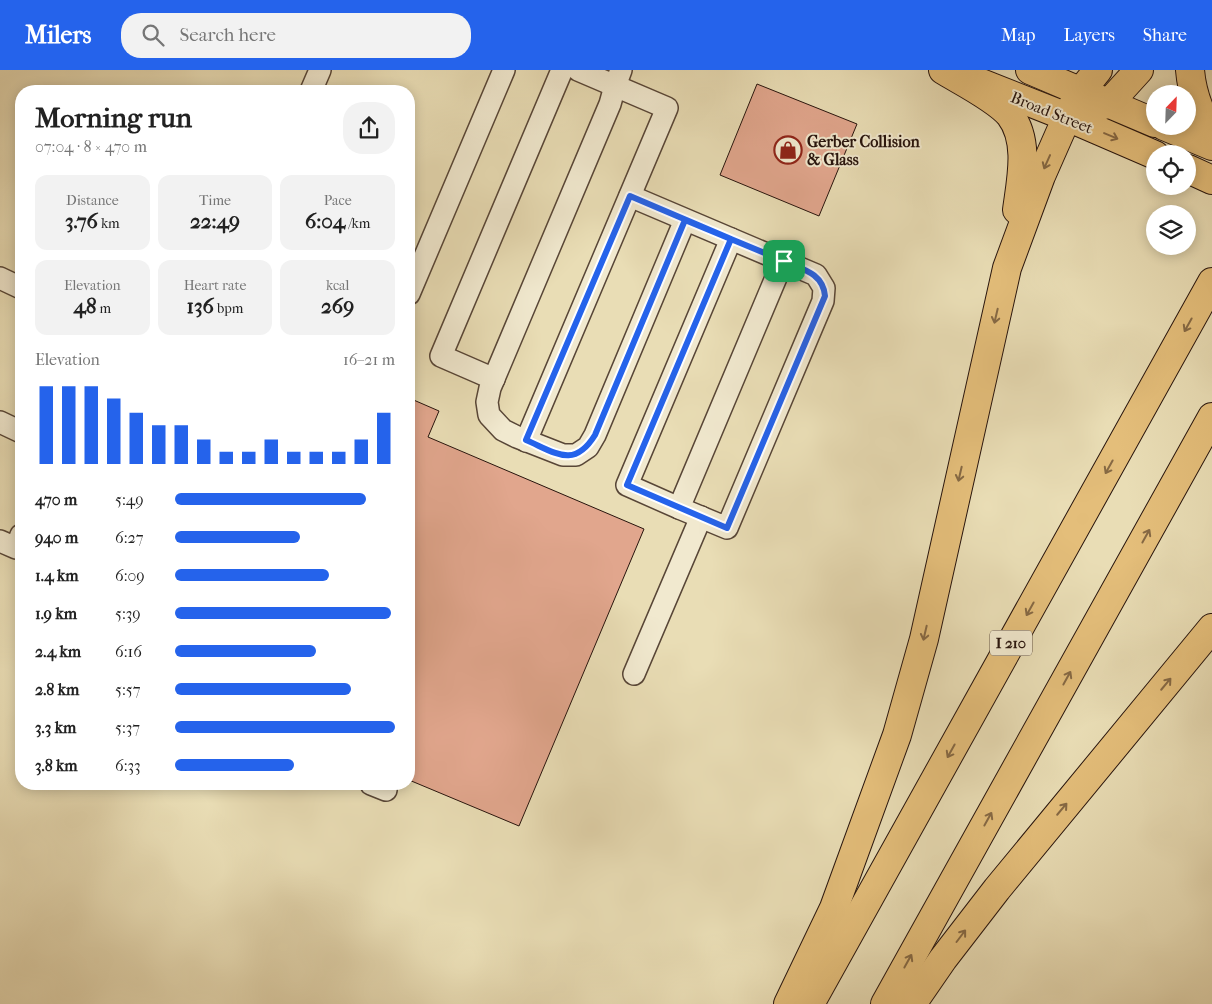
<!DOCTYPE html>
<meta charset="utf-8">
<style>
body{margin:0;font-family:"IM FELL French Canon",serif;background:#f2f2f2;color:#222;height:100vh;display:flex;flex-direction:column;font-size:19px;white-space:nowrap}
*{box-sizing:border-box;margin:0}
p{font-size:16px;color:#767676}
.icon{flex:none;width:28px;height:28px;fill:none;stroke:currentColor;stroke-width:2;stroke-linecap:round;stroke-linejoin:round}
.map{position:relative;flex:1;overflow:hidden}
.sheet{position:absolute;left:15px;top:15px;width:400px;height:705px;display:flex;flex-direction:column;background:#fff;border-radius:20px;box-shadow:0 2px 12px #0003}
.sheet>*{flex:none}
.needle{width:32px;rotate:23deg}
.tools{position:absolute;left:1146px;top:15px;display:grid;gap:10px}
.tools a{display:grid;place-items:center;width:50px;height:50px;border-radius:50%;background:#fff;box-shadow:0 2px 12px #0003;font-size:25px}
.pin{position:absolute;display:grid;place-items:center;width:42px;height:42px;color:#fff;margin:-21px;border-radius:10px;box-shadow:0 2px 8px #0006}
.round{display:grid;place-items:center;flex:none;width:52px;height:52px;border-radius:20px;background:#f2f2f2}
.overview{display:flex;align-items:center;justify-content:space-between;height:85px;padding:0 20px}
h1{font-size:28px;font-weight:700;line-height:38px}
.metrics{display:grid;grid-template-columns:repeat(3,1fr);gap:8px;height:85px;padding:5px 20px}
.metrics div{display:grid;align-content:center;border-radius:12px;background:#f2f2f2;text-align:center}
.metrics b{font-size:21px;font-weight:700}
.metrics small{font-size:14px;font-weight:400}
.metrics p{font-size:14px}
.chart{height:140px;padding:10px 20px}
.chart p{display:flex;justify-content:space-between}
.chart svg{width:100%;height:90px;margin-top:5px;stroke:#2563eb;stroke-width:6}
ul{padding:0 20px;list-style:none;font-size:16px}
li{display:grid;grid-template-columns:80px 60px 1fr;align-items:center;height:38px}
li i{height:12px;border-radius:6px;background:#2563eb}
header{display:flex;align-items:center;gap:30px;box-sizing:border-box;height:70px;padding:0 25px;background:#2563eb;color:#fff}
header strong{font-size:24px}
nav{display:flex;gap:28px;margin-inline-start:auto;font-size:18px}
.search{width:350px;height:45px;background:#f2f2f2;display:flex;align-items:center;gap:12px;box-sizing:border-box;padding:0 18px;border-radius:20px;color:#767676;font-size:19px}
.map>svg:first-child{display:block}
.building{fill:#e1a68d;stroke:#27140d}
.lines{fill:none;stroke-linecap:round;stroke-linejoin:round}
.minor-casing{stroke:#584637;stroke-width:24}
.major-casing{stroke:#27140d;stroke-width:30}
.highway-casing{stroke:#27140d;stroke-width:30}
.minor{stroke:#f1e9cf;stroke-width:21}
.major{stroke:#e4be7a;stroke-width:28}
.highway{stroke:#e4be7a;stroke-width:28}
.oneway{stroke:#866944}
.route-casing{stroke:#fff;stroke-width:10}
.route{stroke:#2563eb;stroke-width:6}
.labels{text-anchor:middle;stroke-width:4;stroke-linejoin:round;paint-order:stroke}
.shield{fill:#f1e9cf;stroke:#645447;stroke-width:1}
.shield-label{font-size:15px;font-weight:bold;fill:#27140d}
.street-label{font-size:16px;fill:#27140d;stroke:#f1e9cf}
.poi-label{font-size:16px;font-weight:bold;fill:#27140d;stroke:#f1e9cf;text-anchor:start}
</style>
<header>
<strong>Milers</strong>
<div class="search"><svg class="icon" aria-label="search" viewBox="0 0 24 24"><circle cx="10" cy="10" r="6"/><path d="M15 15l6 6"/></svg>Search here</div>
<nav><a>Map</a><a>Layers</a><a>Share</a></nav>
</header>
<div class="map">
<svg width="1212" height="934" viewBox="0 0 1212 934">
<rect width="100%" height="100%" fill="#e9ddb5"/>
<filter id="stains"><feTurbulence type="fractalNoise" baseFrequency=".004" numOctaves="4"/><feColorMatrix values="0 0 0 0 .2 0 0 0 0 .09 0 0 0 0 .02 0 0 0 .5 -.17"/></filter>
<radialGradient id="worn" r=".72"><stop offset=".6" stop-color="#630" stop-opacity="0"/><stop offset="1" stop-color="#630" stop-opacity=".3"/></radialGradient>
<!-- building -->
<g class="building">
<polygon points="757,14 857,54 819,146 720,105"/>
<polygon points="409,328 439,341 428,367 644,459 519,756 409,710"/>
</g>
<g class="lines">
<!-- minor casing -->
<g class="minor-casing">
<g id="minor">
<polyline points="621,0 615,16 610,34 490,318 487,332 489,345 503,360 517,367 563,385 576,385 588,377 595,365 685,150"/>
<polyline points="311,21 320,0"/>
<polyline points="630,126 816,205 824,218 823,231 727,458 679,438 783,191"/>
<polyline points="0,208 21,218"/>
<polyline points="409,224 504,0"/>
<polyline points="494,309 441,286 562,0"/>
<polyline points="0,352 21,362"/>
<polyline points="526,371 667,38 578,0"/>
<polyline points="679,438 627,415 731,169"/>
<polyline points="0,471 16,478 21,465"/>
<polyline points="634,604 701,447"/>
<polyline points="371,714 386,720"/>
</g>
</g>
<!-- major casing -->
<g class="major-casing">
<g id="major">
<polyline points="1030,0 1155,53"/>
<path d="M1190,0C1192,23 1199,43 1212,62"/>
<polyline points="971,9 1067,47 1155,85"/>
<polyline points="1072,37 1081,21 1098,0"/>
<polyline points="1092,39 1109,33 1139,0"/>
<polyline points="1164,56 1212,76"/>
<polyline points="1188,99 1212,110"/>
</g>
</g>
<!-- highway casing -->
<g class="highway-casing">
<g id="highway">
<path d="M943,0C961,11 997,29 1010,45C1030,71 1021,110 1017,140"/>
<polyline points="788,934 834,838 897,665 924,569 1007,198 1041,106 1067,47"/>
<polyline points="810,934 1212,212"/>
<polyline points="885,934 1212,347"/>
<polyline points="912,934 943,889 997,819 1212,558"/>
</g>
</g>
<!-- minor -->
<use href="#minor" class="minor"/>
<!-- major -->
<use href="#major" class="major"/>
<!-- highway -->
<use href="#highway" class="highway"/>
</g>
<!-- one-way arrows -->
<defs><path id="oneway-shaft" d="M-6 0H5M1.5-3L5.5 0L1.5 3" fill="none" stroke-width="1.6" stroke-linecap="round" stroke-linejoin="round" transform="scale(1.25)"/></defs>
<g class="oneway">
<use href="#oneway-shaft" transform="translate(1111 66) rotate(23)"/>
<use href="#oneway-shaft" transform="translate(1047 92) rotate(114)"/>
<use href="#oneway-shaft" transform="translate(996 246) rotate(103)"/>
<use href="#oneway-shaft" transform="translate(1188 255) rotate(119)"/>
<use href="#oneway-shaft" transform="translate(1109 397) rotate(119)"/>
<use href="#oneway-shaft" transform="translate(960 404) rotate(103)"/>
<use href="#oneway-shaft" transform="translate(1146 466) rotate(-61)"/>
<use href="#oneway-shaft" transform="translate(1030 539) rotate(119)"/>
<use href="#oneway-shaft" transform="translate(925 563) rotate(103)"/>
<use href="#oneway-shaft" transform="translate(1067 608) rotate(-61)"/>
<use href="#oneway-shaft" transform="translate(1166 614) rotate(-50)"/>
<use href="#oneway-shaft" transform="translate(951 681) rotate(119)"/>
<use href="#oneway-shaft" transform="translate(1062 739) rotate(-50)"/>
<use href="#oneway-shaft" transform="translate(988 749) rotate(-61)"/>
<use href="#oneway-shaft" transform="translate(961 866) rotate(-53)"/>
<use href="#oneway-shaft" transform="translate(908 891) rotate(-61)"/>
</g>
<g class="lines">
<!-- route casing -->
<g class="route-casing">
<path id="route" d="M784,191L685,150L595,365C574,399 556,383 526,370L630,126L731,169L627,415L727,458L825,226C823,203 802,199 784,191"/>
</g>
<!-- route -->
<use href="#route" class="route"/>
</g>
<!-- icons -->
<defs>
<g id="shop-ring" transform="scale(1.4375)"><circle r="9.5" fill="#f1e9cf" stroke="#8f2418" stroke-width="1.5"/><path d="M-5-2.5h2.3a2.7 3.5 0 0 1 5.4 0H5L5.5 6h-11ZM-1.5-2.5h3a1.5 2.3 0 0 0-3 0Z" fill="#8f2418"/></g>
</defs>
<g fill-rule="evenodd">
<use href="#shop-ring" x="788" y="80"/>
</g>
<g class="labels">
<!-- shield labels -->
<rect class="shield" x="990" y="560.5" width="42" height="25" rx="4"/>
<g class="shield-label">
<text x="1011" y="578">I 210</text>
</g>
<!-- street labels -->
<g class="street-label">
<text transform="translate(1052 42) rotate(22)" y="6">Broad Street</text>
</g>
<!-- poi labels -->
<g class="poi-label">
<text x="807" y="77">Gerber Collision<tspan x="807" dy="18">&amp; Glass</tspan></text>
</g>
</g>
<rect width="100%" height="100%" filter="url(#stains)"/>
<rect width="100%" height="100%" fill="url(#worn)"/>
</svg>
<div class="tools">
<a><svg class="needle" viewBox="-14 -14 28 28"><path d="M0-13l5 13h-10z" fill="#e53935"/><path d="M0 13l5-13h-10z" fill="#767676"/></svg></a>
<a><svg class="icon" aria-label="locate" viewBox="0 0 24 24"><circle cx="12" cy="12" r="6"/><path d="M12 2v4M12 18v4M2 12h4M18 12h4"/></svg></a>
<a><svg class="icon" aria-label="layers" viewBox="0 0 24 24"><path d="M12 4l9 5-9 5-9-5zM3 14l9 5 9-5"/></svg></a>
</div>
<div class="pin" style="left:784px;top:191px;background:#1e9e55"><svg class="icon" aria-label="arrive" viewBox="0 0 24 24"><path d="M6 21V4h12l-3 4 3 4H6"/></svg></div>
<section class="sheet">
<div class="overview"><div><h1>Morning run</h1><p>07:04 · 8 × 470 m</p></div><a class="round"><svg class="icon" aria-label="share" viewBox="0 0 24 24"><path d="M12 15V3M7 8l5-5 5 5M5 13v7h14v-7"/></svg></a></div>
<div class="metrics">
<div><p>Distance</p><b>3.76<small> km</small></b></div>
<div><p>Time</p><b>22:49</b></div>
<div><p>Pace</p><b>6:04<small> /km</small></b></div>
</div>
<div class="metrics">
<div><p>Elevation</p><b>48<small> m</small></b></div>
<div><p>Heart rate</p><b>136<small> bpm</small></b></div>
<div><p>kcal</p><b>269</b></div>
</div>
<div class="chart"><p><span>Elevation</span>16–21 m</p>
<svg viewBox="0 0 160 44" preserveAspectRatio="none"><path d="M5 44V6M15 44V6M25 44V6M35 44V12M45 44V19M55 44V25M65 44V25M75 44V32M85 44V38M95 44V38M105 44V32M115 44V38M125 44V38M135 44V38M145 44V32M155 44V19"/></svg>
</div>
<ul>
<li><b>470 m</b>5:49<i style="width:87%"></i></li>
<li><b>940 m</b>6:27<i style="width:57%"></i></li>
<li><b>1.4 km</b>6:09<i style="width:70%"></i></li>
<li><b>1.9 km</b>5:39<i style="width:98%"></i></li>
<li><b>2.4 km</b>6:16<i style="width:64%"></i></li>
<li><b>2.8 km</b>5:57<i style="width:80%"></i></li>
<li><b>3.3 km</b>5:37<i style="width:100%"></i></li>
<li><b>3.8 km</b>6:33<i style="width:54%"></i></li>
</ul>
</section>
</div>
